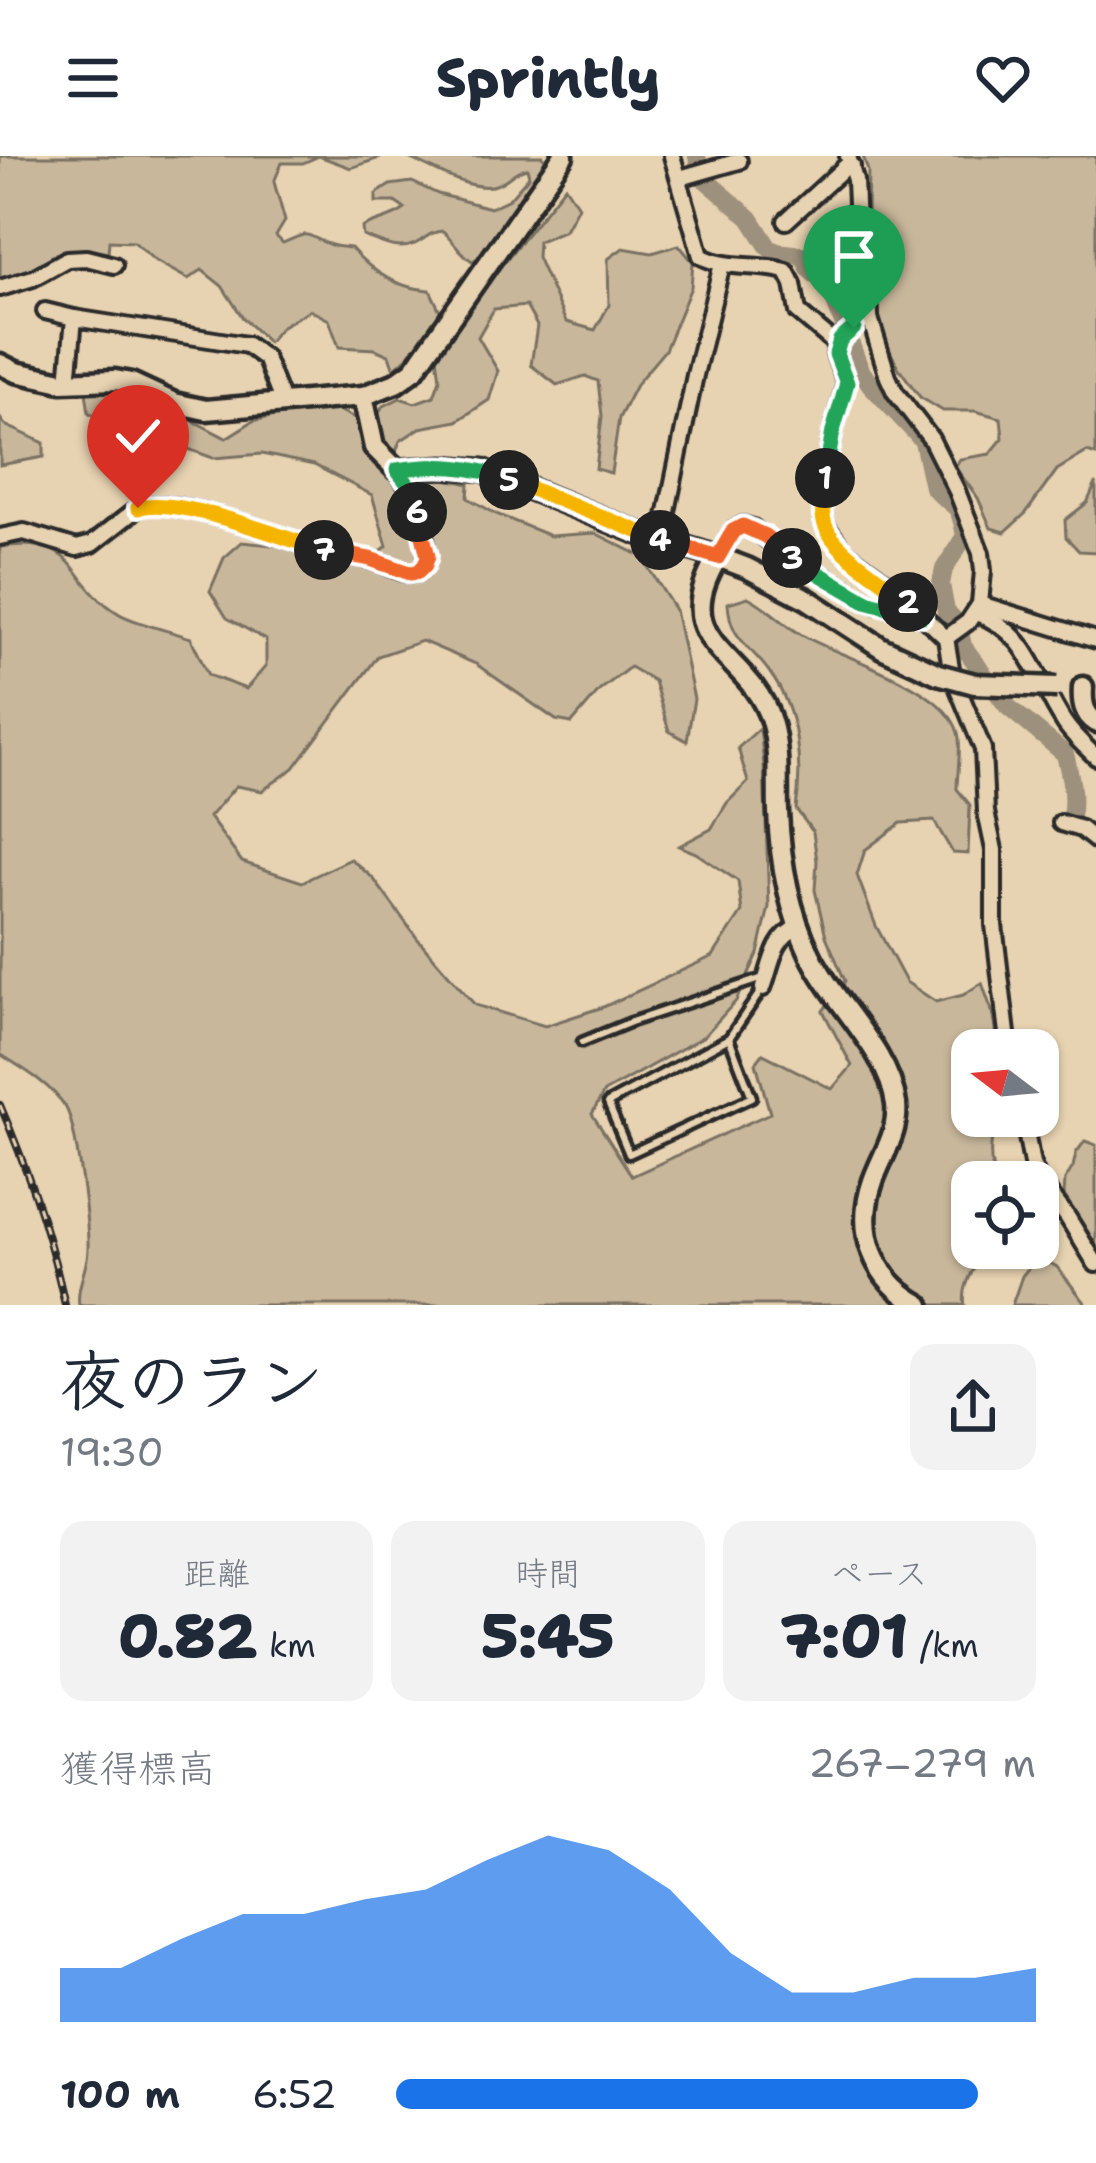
<!DOCTYPE html>
<html lang="ja">
<meta charset="utf-8">
<style>
body{margin:0;font-family:"Shantell Sans","Klee One",sans-serif;background:#f2f2f3;color:#1f2937;height:100vh;display:flex;flex-direction:column;font-size:45px;white-space:nowrap}
*{box-sizing:border-box;margin:0}
p{font-size:39px;color:#747a83}
.icon{flex:none;width:66px;height:66px;fill:none;stroke:currentColor;stroke-width:2;stroke-linecap:round;stroke-linejoin:round}
.map{position:relative;height:1149px;overflow:hidden}
.drawer{display:flex;flex-direction:column;background:#fff;flex:1}
.drawer>*{flex:none}
.needle{width:78px;rotate:286deg}
.buttons{position:absolute;left:951px;top:873px;display:grid;gap:24px}
.buttons a{display:grid;place-items:center;width:108px;height:108px;border-radius:24px;background:#fff;box-shadow:0 3px 9px #0004;font-size:60px}
.pin{position:absolute;display:grid;place-items:center;width:102px;height:102px;color:#fff;margin:-123px -51px;border-radius:50% 50% 50% 0;rotate:-45deg;box-shadow:0 0 12px #0007}
.pin .icon{rotate:45deg}
.km{position:absolute;width:60px;height:60px;margin:-30px;border-radius:50%;background:#222;color:#fff;font-size:33px;line-height:60px;text-align:center}
.round{display:grid;place-items:center;flex:none;width:126px;height:126px;border-radius:24px;background:#f2f2f3}
.headline{display:flex;align-items:center;justify-content:space-between;height:204px;padding:0 60px}
h1{font-size:66px;font-weight:800;line-height:90px}
.stats{display:grid;grid-template-columns:repeat(3,1fr);gap:18px;height:204px;padding:12px 60px}
.stats div{display:grid;align-content:center;border-radius:24px;background:#f2f2f3;text-align:center}
.stats b{font-size:60px;font-weight:800}
.stats small{font-size:33px;font-weight:400}
.stats p{font-size:33px}
.chart{height:336px;padding:24px 60px}
.chart p{display:flex;justify-content:space-between}
.chart svg{width:100%;height:216px;margin-top:12px;fill:#1a73e8;opacity:.7}
ul{padding:0 60px;list-style:none;font-size:39px}
li{display:grid;grid-template-columns:192px 144px 1fr;align-items:center;height:90px}
li i{height:30px;border-radius:15px;background:#1a73e8}
header{display:flex;justify-content:space-between;align-items:center;height:156px;padding:0 60px;background:#fff;font-size:54px;font-weight:800}
.map>svg:first-child{display:block}
.green{fill:#c8b79b;stroke:#7a7163;stroke-width:3}
.lines{fill:none;stroke-linecap:round;stroke-linejoin:round}
.river{stroke:#9d907c;stroke-width:18}
.lane-casing{stroke:#2b2b2b;stroke-width:15}
.street-casing{stroke:#2b2b2b;stroke-width:22}
.secondary-casing{stroke:#2b2b2b;stroke-width:27}
.lane{stroke:#e7d2b1;stroke-width:6}
.street{stroke:#e7d2b1;stroke-width:14}
.secondary{stroke:#e7d2b1;stroke-width:18}
.rail-casing{stroke:#2b2b2b;stroke-width:8}
.rail{stroke:#e7d2b1;stroke-width:3;stroke-dasharray:9;stroke-linecap:butt}
.secondary-bridge-casing{stroke:#2b2b2b;stroke-width:27;stroke-linecap:butt}
.secondary-bridge{stroke:#e7d2b1;stroke-width:18}
.split-1-casing{stroke:#fff;stroke-width:24}
.split-2-casing{stroke:#fff;stroke-width:24}
.split-3-casing{stroke:#fff;stroke-width:24}
.split-4-casing{stroke:#fff;stroke-width:24}
.split-5-casing{stroke:#fff;stroke-width:24}
.split-6-casing{stroke:#fff;stroke-width:24}
.split-7-casing{stroke:#fff;stroke-width:24}
.split-8-casing{stroke:#fff;stroke-width:24}
.split-1{stroke:#22a559;stroke-width:15}
.split-2{stroke:#f5b400;stroke-width:15}
.split-3{stroke:#22a559;stroke-width:15}
.split-4{stroke:#f0652b;stroke-width:15}
.split-5{stroke:#f5b400;stroke-width:15}
.split-6{stroke:#22a559;stroke-width:15}
.split-7{stroke:#f0652b;stroke-width:15}
.split-8{stroke:#f5b400;stroke-width:15}
</style>
<header><svg class="icon" aria-label="menu" viewBox="0 0 24 24"><path d="M4 6h16M4 12h16M4 18h16"/></svg>Sprintly<svg class="icon" aria-label="heart" viewBox="0 0 24 24"><path d="M12 20l-8-8c-3-5 5-10 8-4 3-6 11-1 8 4z"/></svg></header>
<div class="map">
<svg width="1096" height="1149" viewBox="0 0 1096 1149">
<rect width="100%" height="100%" fill="#e7d2b1"/>
<filter id="ink" filterUnits="userSpaceOnUse"><feTurbulence type="fractalNoise" baseFrequency=".00833" numOctaves="2"/><feDisplacementMap in="SourceGraphic" scale="24" xChannelSelector="R" yChannelSelector="G"/><feConvolveMatrix kernelMatrix="1 2 1 2 8 2 1 2 1" color-interpolation-filters="sRGB"/></filter>
<g filter="url(#ink)">
<!-- green -->
<g class="green">
<path d="M0,0H385L351,12L319,0L303,7H282L274,26L285,65L276,80L283,87C313,73 303,79 331,89C337,91 345,91 351,92C373,117 397,132 430,134L441,157L418,191L394,213L389,199L375,193L339,191L329,164L310,154L282,170L268,186L243,162L222,130L202,114L188,123L154,104L134,86L109,85L108,97L83,93L59,102L24,121L0,127Z"/>
<path d="M404,0H543L548,9L487,98L472,105C460,97 454,85 443,75C429,76 427,82 415,88C397,96 380,86 363,80L362,72C376,64 392,63 405,53L395,46H376V38L390,29L412,26L438,38L490,52L509,43L529,20L527,12C513,14 506,28 492,30C465,34 428,9 404,0Z"/>
<polygon points="863,0 1096,0 1096,299 1087,296 1057,314 1026,357 1005,376 991,372 978,342 955,311 960,303 990,298 1003,282 1001,262 975,255 943,255 920,241 898,211 882,179 876,145 875,96 867,62 868,15"/>
<path d="M565,30L578,50L565,74L538,85L537,101L566,166L595,174L609,149L608,103L623,92L652,97L679,89L693,106L691,131L665,194L637,227L619,262L611,317L596,313L602,260L598,225L585,220L557,229L531,209L537,170L526,150L494,153L478,181L498,215L489,244L457,265L420,272L400,285L387,318L405,343C429,321 438,319 469,328L468,342L496,358L550,380L595,377L641,400L675,454L694,543L687,585L669,575L654,525L630,511L600,534L572,567L556,564L476,508L422,485L378,500L294,612L262,635L236,630L209,661L242,706L302,726L351,703L373,722L417,782L475,849L545,870L603,851L713,800L742,756L738,725L696,697L679,690L711,673L727,647L748,626L738,592L760,572L764,609L769,751L758,798L736,845L704,880L604,936L592,958L632,1020L770,957L756,907L763,898L832,933L852,910L823,855L845,825L826,780L815,734L817,705L813,676L796,653C803,607 798,555 770,517C750,488 730,485 728,447L748,441C768,451 782,468 802,479C841,502 946,530 958,577C962,590 957,618 957,633L970,649L968,698L953,697L934,665L901,667L865,694L857,719L876,770L906,826L936,846L963,839L982,827L994,861L998,894H972V960H997C991,982 986,1006 998,1026H972V1092H993C977,1102 961,1130 965,1149H79C76,1130 88,1112 88,1093C89,1071 76,969 66,952C54,931 21,911 0,898V391C82,380 65,424 118,457C133,467 171,475 191,482L208,519L246,533L266,510V484L227,462L210,435L224,402L242,386L302,392L367,407L387,390L372,339L314,309L262,298L213,302L89,257L86,236C128,228 188,262 226,282L253,265L275,260L336,253L357,263L376,262L382,251L400,242L415,247L434,240L440,223L437,201L461,160Z"/>
<polygon points="0,262 5,269 44,287 44,301 0,309"/>
<polygon points="1096,327 1096,396 1079,395 1066,381 1065,364 1087,347"/>
<polygon points="1085,985 1096,989 1096,1088 1064,1039 1065,1024 1073,1011 1076,997"/>
<polygon points="1038,1100 1057,1111 1087,1149 1012,1149 1022,1120"/>
</g>
<g class="lines">
<!-- river -->
<path class="river" d="M697,0L701,20L750,62L769,92L777,96L802,99L810,114L830,132L860,213L870,228L923,285L933,331C955,356 958,341 965,380L944,413L941,428L946,456L958,467L963,490L1007,550L1065,598C1070,618 1075,640 1071,660"/>
<!-- lane casing -->
<g class="lane-casing">
<g id="lane">
<polyline points="729,882 752,941 629,998 608,947 729,882 763,832"/>
<polyline points="582,886 631,866 763,822"/>
</g>
</g>
<!-- street casing -->
<g class="street-casing">
<g id="street">
<path d="M672,0L701,100C726,114 758,107 786,115L793,128L798,156L837,189L835,198L846,227L833,275L824,327L822,351L825,369L843,394L889,428L946,482L952,518L983,593L986,656L994,694V769L1009,894"/>
<polyline points="848,0 855,24 857,71 869,113 870,162 888,221 895,236 931,283 957,335 981,397 983,415 980,448 968,466 946,482"/>
<polyline points="680,22 739,5"/>
<polyline points="786,65 845,11 852,10"/>
<polyline points="0,132 33,122 67,103 86,102 114,109"/>
<polyline points="45,155 74,162 68,226"/>
<polyline points="74,162 247,189 265,202 282,245"/>
<path d="M837,189C842,178 858,167 870,162"/>
<path d="M0,381L24,376L77,392L92,388L138,352C173,337 279,382 319,393C337,398 356,399 374,405C385,408 398,416 410,417C419,418 419,415 425,409C432,383 412,335 397,314"/>
<polyline points="661,385 695,219 722,108"/>
<polyline points="718,401 733,375 743,369 753,372 784,397 866,445 918,459"/>
<polyline points="980,448 1096,484"/>
<path d="M976,457C1030,476 1035,522 1064,566C1072,579 1085,590 1096,601"/>
<polyline points="1061,667 1081,673 1096,685"/>
<path d="M763,832C772,808 773,782 798,771"/>
<polyline points="1023,960 1032,1008 1038,1022 1068,1062 1096,1108"/>
</g>
</g>
<!-- secondary casing -->
<g class="secondary-casing">
<g id="secondary">
<polyline points="0,208 16,216 62,226 115,224 131,227 174,247 206,254 363,240 396,227 414,214 563,0"/>
<polyline points="363,240 374,291 397,314 443,311 483,314 638,377 718,401 747,412 807,443 882,492 938,518"/>
<path d="M718,401C664,490 750,495 771,565C780,594 777,627 778,656C780,706 789,754 810,798C833,847 889,894 896,948C899,977 882,999 873,1025C855,1076 874,1124 920,1149"/>
<path d="M1083,531C1082,545 1083,558 1096,566"/>
</g>
</g>
<!-- lane -->
<use href="#lane" class="lane"/>
<!-- street -->
<use href="#street" class="street"/>
<!-- secondary -->
<use href="#secondary" class="secondary"/>
<!-- rail casing -->
<g class="rail-casing">
<path id="rail" d="M0,949C28,1014 50,1079 65,1149"/>
</g>
<!-- rail -->
<use href="#rail" class="rail"/>
<!-- secondary-bridge casing -->
<g class="secondary-bridge-casing">
<polyline id="secondary-bridge" points="938,518 975,528 1057,531"/>
</g>
<!-- secondary-bridge -->
<use href="#secondary-bridge" class="secondary-bridge"/>
</g>
</g>
<g class="lines" filter="url(#ink)">
<!-- split-1 casing -->
<g class="split-1-casing">
<polyline id="split-1" points="825,322 833,275 847,227 836,198 840,184 854,172"/>
</g>
<!-- split-2 casing -->
<g class="split-2-casing">
<path id="split-2" d="M825,322C823,337 820,354 825,369C836,399 886,423 908,446"/>
</g>
<!-- split-3 casing -->
<g class="split-3-casing">
<polyline id="split-3" points="792,402 866,445 922,460 908,446"/>
</g>
<!-- split-4 casing -->
<g class="split-4-casing">
<polyline id="split-4" points="660,384 718,401 733,375 743,370 765,380 792,402"/>
</g>
<!-- split-5 casing -->
<g class="split-5-casing">
<polyline id="split-5" points="509,324 660,384"/>
</g>
<!-- split-6 casing -->
<g class="split-6-casing">
<path id="split-6" d="M417,356L410,331L397,314C436,308 472,309 509,324"/>
</g>
<!-- split-7 casing -->
<g class="split-7-casing">
<polyline id="split-7" points="324,394 370,403 410,417 418,416 425,409 428,400 417,356"/>
</g>
<!-- split-8 casing -->
<g class="split-8-casing">
<path id="split-8" d="M138,352C174,338 284,383 324,394"/>
</g>
<!-- split-1 -->
<use href="#split-1" class="split-1"/>
<!-- split-2 -->
<use href="#split-2" class="split-2"/>
<!-- split-3 -->
<use href="#split-3" class="split-3"/>
<!-- split-4 -->
<use href="#split-4" class="split-4"/>
<!-- split-5 -->
<use href="#split-5" class="split-5"/>
<!-- split-6 -->
<use href="#split-6" class="split-6"/>
<!-- split-7 -->
<use href="#split-7" class="split-7"/>
<!-- split-8 -->
<use href="#split-8" class="split-8"/>
</g>
</svg>
<div class="buttons">
<a><svg class="needle" viewBox="-14 -14 28 28"><path d="M0-13l5 13h-10z" fill="#e53935"/><path d="M0 13l5-13h-10z" fill="#747a83"/></svg></a>
<a><svg class="icon" aria-label="locate" viewBox="0 0 24 24"><circle cx="12" cy="12" r="6"/><path d="M12 2v4M12 18v4M2 12h4M18 12h4"/></svg></a>
</div>
<div class="pin" style="left:854px;top:172px;background:#1e9e55"><svg class="icon" aria-label="arrive" viewBox="0 0 24 24"><path d="M6 21V4h12l-3 4 3 4H6"/></svg></div>
<div class="pin" style="left:138px;top:352px;background:#d93025"><svg class="icon" aria-label="check" viewBox="0 0 24 24"><path d="M5 12l5 5 9-10"/></svg></div>
<b class="km" style="left:825px;top:322px">1</b>
<b class="km" style="left:908px;top:446px">2</b>
<b class="km" style="left:792px;top:402px">3</b>
<b class="km" style="left:660px;top:384px">4</b>
<b class="km" style="left:509px;top:324px">5</b>
<b class="km" style="left:417px;top:356px">6</b>
<b class="km" style="left:324px;top:394px">7</b>
</div>
<section class="drawer">
<div class="headline"><div><h1>夜のラン</h1><p>19:30</p></div><a class="round"><svg class="icon" aria-label="share" viewBox="0 0 24 24"><path d="M12 15V3M7 8l5-5 5 5M5 13v7h14v-7"/></svg></a></div>
<div class="stats">
<div><p>距離</p><b>0.82<small> km</small></b></div>
<div><p>時間</p><b>5:45</b></div>
<div><p>ペース</p><b>7:01<small> /km</small></b></div>
</div>
<div class="chart"><p><span>獲得標高</span>267–279 m</p>
<svg viewBox="0 0 160 44" preserveAspectRatio="none"><path d="M0 44V33L10 33L20 27L30 22L40 22L50 19L60 17L70 11L80 6L90 9L100 17L110 30L120 38L130 38L140 35L150 35L160 33V44z"/></svg>
</div>
<ul>
<li><b>100 m</b>6:52<i style="width:91%"></i></li>
</ul>
</section>
